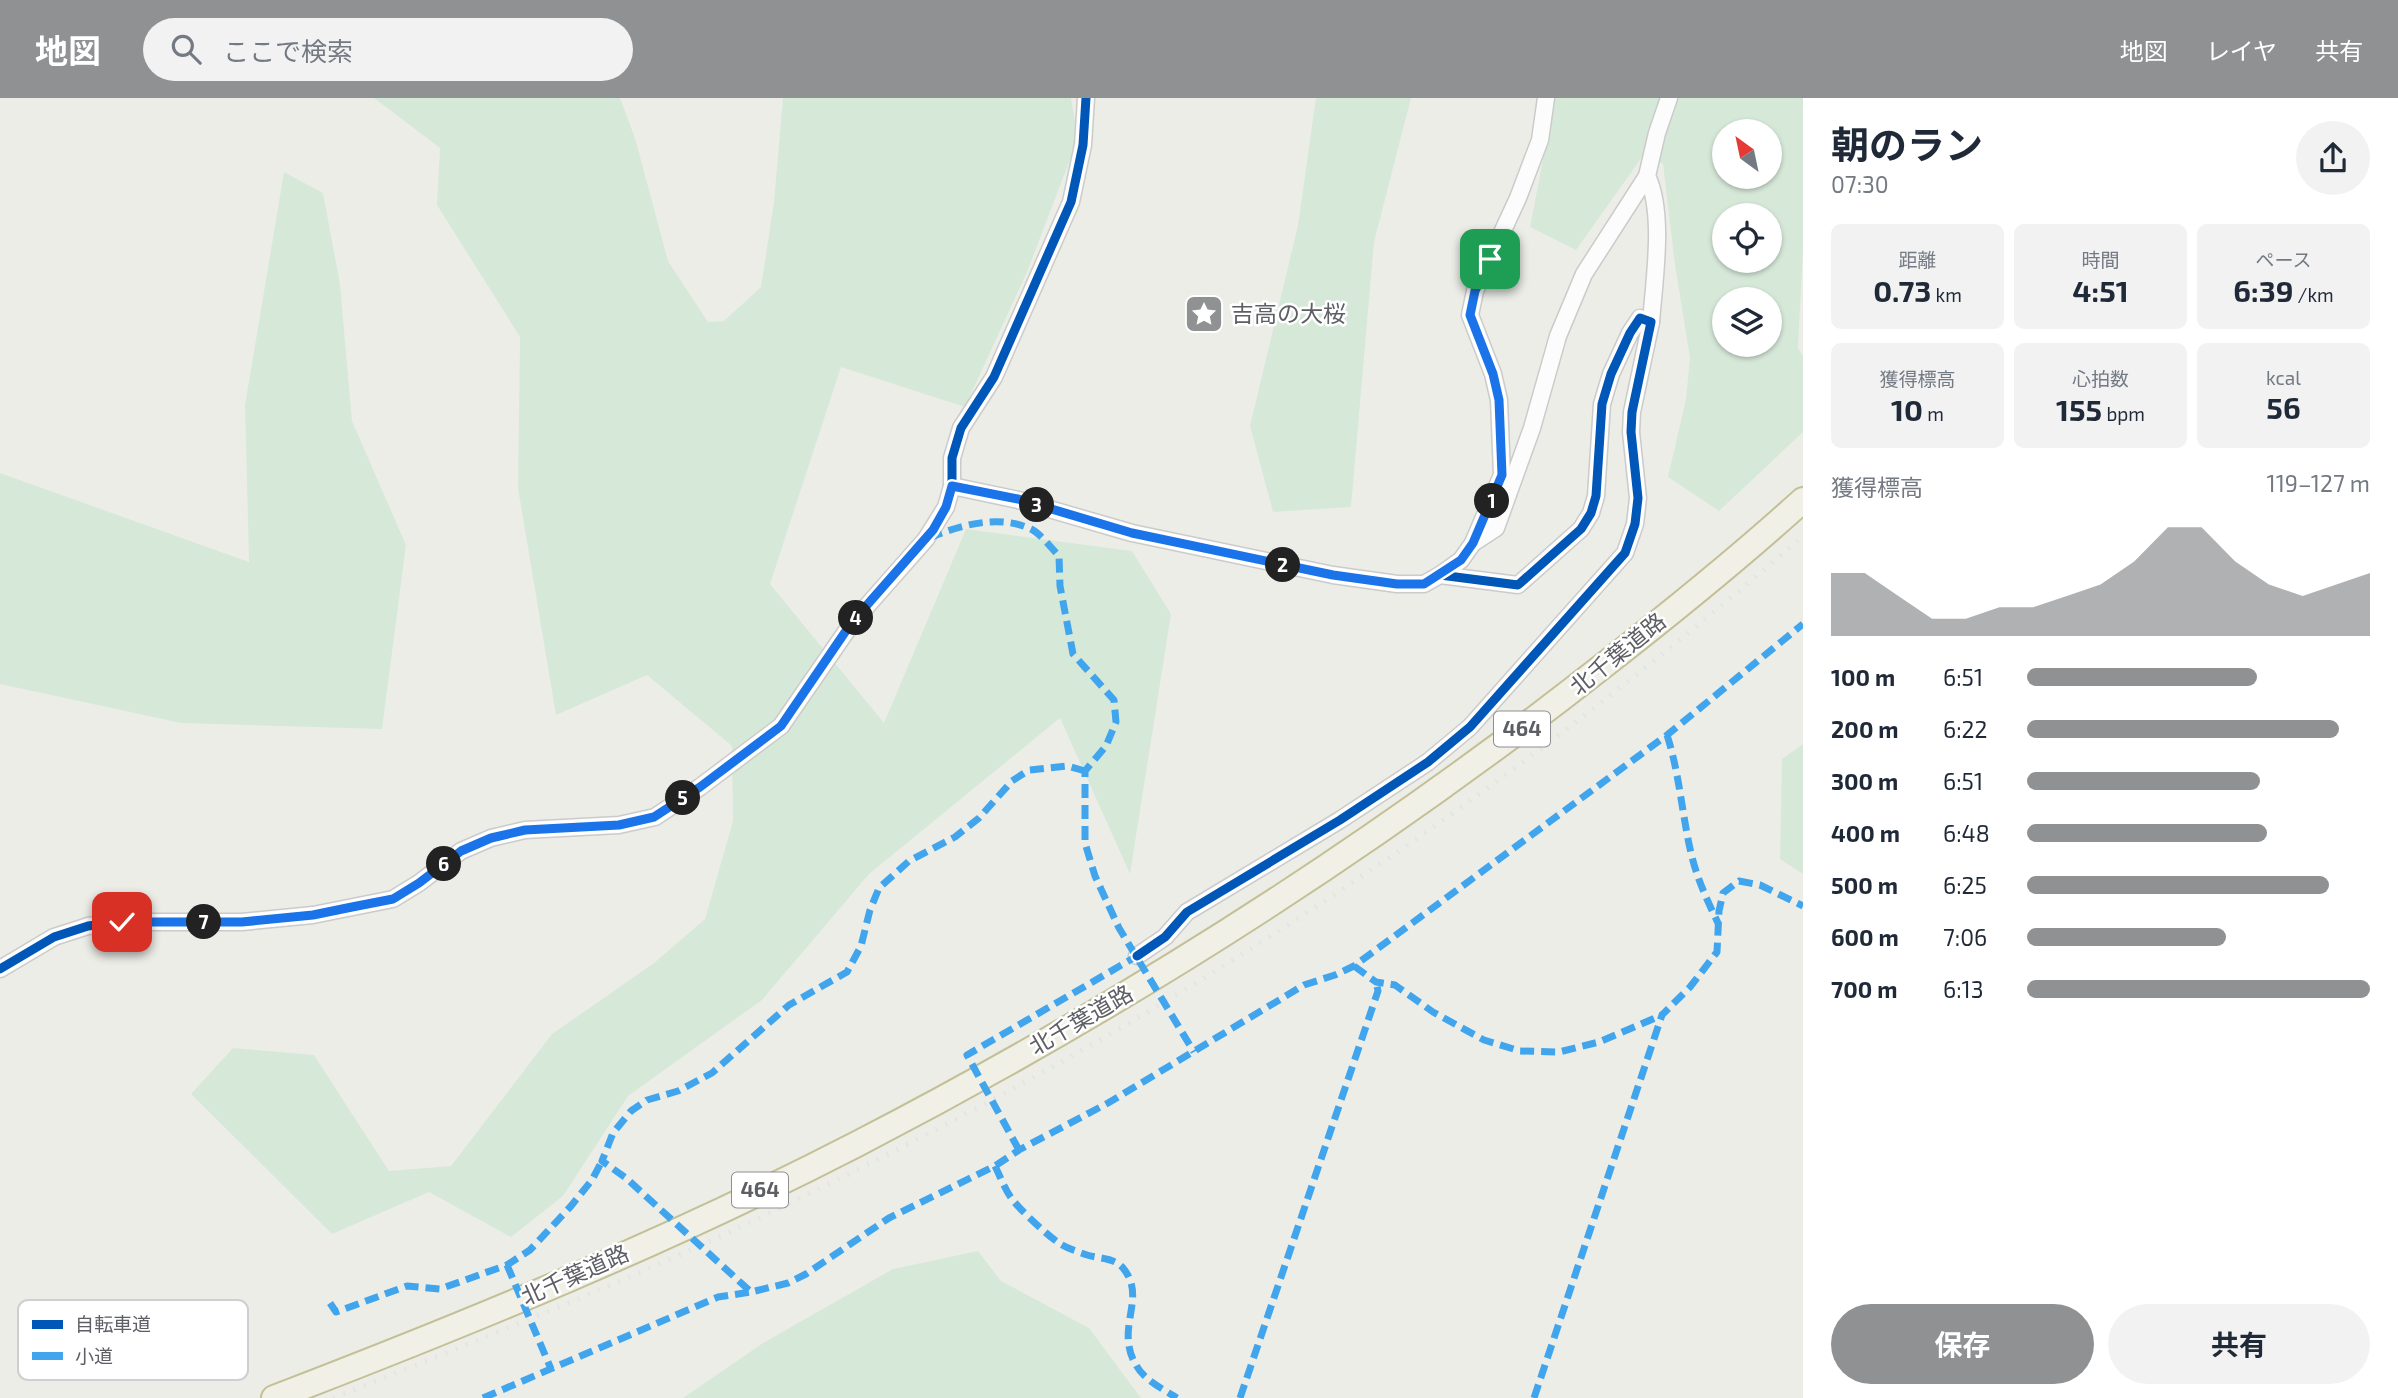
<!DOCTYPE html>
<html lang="ja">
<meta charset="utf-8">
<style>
body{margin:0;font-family:"Exo 2","Noto Sans JP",sans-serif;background:#f2f2f3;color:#1f2937;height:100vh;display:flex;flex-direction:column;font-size:26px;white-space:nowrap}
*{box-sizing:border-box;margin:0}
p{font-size:23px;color:#747a83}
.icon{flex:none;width:38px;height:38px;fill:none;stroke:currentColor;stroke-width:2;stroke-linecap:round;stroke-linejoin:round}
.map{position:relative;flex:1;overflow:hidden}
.drawer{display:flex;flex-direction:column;background:#fff;width:595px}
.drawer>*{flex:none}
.needle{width:46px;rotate:327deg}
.controls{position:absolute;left:1712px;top:21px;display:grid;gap:14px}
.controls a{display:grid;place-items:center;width:70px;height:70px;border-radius:50%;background:#fff;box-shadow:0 2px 5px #0004;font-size:35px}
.pin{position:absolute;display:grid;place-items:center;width:60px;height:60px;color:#fff;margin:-30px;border-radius:14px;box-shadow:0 4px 10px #0006}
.km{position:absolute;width:35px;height:35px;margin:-18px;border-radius:50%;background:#222;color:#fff;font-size:19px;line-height:35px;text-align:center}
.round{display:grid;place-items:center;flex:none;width:74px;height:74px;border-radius:37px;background:#f2f2f3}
.overview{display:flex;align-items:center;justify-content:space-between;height:119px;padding:0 28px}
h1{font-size:38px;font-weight:700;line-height:52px}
.stats{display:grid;grid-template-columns:repeat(3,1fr);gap:10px;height:119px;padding:7px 28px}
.stats div{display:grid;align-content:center;border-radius:10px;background:#f2f2f3;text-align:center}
.stats b{font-size:30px;font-weight:700}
.stats small{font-size:19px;font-weight:400}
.stats p{font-size:19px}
.chart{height:196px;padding:14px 28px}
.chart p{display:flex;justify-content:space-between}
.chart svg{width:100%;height:126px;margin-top:7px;fill:#909193;opacity:.7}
.action{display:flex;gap:14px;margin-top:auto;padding:14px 28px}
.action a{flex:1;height:80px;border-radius:42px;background:#909193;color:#fff;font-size:28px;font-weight:700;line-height:80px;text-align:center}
.action a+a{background:#f2f2f3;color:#1f2937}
ul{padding:0 28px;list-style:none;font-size:23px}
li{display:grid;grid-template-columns:112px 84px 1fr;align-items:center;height:52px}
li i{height:18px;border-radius:9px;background:#909193}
header{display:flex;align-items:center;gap:42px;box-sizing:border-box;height:98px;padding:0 35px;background:#909193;color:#fff}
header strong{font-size:33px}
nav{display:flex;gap:38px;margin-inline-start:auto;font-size:24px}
.search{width:490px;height:63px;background:#f2f2f3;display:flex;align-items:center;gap:18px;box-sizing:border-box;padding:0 24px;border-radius:38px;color:#747a83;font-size:26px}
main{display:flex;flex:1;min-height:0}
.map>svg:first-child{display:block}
.green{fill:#d6e9d9;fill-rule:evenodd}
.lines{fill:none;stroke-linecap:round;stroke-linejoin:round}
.minor-casing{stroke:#cacbca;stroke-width:19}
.trunk-casing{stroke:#c3c097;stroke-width:28}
.minor{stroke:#fcfcfc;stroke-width:16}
.trunk{stroke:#f0f0e6;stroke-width:24}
.rail{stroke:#e4e4e4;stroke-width:5;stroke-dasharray:2 9;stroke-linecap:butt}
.quiet{stroke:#41a5ee;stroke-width:7;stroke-dasharray:14 7;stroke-linecap:butt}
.cycleway-casing{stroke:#fff;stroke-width:13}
.cycleway{stroke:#0057b8;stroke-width:9}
.route-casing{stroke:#fff;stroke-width:14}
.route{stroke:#1a73e8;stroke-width:9}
.labels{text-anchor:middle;stroke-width:5;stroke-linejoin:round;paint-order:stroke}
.shield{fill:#fff;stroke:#8e8f93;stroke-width:2}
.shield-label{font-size:21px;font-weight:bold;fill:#5e5f65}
.poi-label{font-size:23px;fill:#5e5f65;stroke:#fff;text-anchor:start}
.street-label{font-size:23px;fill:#5e5f65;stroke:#fff}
.key{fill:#fff;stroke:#cfcfd1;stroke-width:2}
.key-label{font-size:19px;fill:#5e5f65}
</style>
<header>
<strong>地図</strong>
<div class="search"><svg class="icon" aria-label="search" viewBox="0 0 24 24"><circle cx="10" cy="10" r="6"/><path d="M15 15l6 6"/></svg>ここで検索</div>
<nav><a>地図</a><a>レイヤ</a><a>共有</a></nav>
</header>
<main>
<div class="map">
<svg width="1803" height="1300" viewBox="0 0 1803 1300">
<rect width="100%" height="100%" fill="#edede8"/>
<!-- green -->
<g class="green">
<polygon points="374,0 620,0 635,40 668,163 708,224 724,223 761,189 774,104 783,0 1071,0 1078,41 1027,174 965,309 841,269 770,486 884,625 966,431 1132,453 1171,516 1130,776 1060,620 869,776 762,902 628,998 563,1098 511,1139 429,1094 332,1136 191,996 233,950 314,957 389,1073 451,1068 552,936 654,865 705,821 733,723 732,648 647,577 556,617 518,390 520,239 437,107 440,50"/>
<polygon points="1316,0 1411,0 1374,144 1351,409 1273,414 1250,328 1298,127"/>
<path d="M1555,0H1803V150L1798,250L1803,258V334L1719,413L1668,379L1686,301L1690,260L1675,167L1663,66L1645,55L1576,152L1530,129ZM1724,33H1769V79H1724ZM1724,117H1769V163H1724ZM1724,201H1769V247H1724Z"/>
<polygon points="284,74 323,95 340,186 352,323 406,447 382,631 181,625 0,586 0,375 249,464 245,307"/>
<polygon points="1803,646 1803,776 1780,761 1782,661"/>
<polygon points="978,1153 1001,1183 1089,1230 1141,1300 683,1300 763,1245 893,1171"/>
</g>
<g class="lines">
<!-- minor casing -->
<g class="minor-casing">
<g id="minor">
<path d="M1647,78C1665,115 1654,183 1651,224"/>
<polyline points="952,388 1018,402 1132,435 1333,477 1397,486 1424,486 1440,477 1461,462 1473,445 1502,377 1499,302 1493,276 1470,217 1475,193 1518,100 1540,42 1546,0"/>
<polyline points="1473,445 1496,430 1532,330 1558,238 1584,176 1647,78 1657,35 1669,0"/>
<polyline points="1137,858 1165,839 1187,814 1340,722 1428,664 1470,629 1625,455 1635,426 1638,400 1631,334 1632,314 1651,224 1640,220 1630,235 1611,276 1602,306 1596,398 1591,415 1581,431 1518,487 1440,477"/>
<polyline points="0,871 54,839 88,828 122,824 242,824 313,817 393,801 419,785 461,753 491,740 525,732 619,727 655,719 700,689 781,628 852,525 926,441 946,409 952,388 952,360 961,330 994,279 1071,104 1083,47 1086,0"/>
</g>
</g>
<!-- trunk casing -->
<g class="trunk-casing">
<path id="trunk" d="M274,1300C472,1224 669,1143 857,1046C1120,910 1370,751 1603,568C1671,515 1739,460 1803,402"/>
</g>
<!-- minor -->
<use href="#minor" class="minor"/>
<!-- trunk -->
<use href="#trunk" class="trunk"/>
<!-- rail -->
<path class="rail" d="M333,1300C488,1238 643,1178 792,1104C913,1045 1034,982 1149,913C1381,776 1600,615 1803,438"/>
<!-- quiet -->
<g class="quiet">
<path d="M929,440C960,427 999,416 1031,431C1041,436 1051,450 1059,458L1060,488L1073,556L1114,602L1116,624L1106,648L1085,673V745L1095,778L1119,830L1194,954"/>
<path d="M1667,637C1680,677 1682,719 1692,759C1698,783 1708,804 1718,825"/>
<polyline points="1085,673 1068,668 1029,672 1012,683 979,720 955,739 909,763 879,790 870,812 861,848 847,874 789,907 712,975 678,993 647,1002 631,1013 613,1035 602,1063 626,1080 751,1194 788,1185 806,1176 889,1120 995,1068 1019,1052 1108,1005 1304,887 1335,877 1354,868 1667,637 1803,526"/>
<polyline points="1354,868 1376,884 1395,887 1433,914 1484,942 1520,953 1559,954 1599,944 1662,917"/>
<polyline points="1019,1052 967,957 1137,858"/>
<path d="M995,1068C1000,1078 1005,1092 1012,1101C1020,1112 1048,1138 1059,1145C1066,1150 1076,1153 1084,1156C1097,1161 1114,1159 1123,1170C1148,1200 1114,1230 1136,1267C1144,1282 1163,1291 1177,1300"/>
<polyline points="507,1167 551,1271"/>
<polyline points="330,1205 336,1214 407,1188 440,1191 507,1167 530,1152 571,1108 592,1082 602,1063"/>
<polyline points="483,1300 718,1199 751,1194"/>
<polyline points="1240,1300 1378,893 1376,884"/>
<polyline points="1534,1300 1662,917 1690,889 1717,854 1719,813 1723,795 1739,783 1760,787 1803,808"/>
</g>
<!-- cycleway casing -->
<g class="cycleway-casing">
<g id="cycleway">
<polyline points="1137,858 1165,839 1187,814 1340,722 1428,664 1470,629 1625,455 1635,426 1638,400 1631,334 1632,314 1651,224 1640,220 1630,235 1611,276 1602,306 1596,398 1591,415 1581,431 1518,487 1440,477"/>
<polyline points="0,871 54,839 88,828 122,824 242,824 313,817 393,801 419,785 461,753 491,740 525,732 619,727 655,719 700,689 781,628 852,525 926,441 946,409 952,388 952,360 961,330 994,279 1071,104 1083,47 1086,0"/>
</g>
</g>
<!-- cycleway -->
<use href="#cycleway" class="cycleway"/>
</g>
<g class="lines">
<!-- route casing -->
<g class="route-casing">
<polyline id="route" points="122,824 242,824 313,817 352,809 393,801 419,785 461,753 491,740 525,732 619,727 654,719 700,689 781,628 852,524 933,432 946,409 952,388 1018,401 1132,435 1333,477 1397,486 1424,486 1461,462 1473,445 1502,377 1499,302 1493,276 1470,217 1475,193 1490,161"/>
</g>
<!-- route -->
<use href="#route" class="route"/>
</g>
<!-- icons -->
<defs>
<g id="sight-square" transform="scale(2.0125)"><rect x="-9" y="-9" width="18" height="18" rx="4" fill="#909193" stroke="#fff"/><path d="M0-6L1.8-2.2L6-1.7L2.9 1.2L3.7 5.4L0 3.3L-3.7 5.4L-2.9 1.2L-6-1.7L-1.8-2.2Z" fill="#fff"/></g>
</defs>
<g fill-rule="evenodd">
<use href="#sight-square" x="1204" y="216"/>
</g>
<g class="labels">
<!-- shield labels -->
<g class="shield">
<rect x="1494" y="613.5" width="56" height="35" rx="5"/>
<rect x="732" y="1074.5" width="56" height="35" rx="5"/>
</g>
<g class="shield-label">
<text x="1522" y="638">464</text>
<text x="760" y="1099">464</text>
</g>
<!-- poi labels -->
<g class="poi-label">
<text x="1231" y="224">吉高の大桜</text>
</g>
<!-- street labels -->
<g class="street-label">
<text transform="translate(1618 556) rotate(-39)" y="8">北千葉道路</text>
<text transform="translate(1081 922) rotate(-30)" y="8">北千葉道路</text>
<text transform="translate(575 1177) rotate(-24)" y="8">北千葉道路</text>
</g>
</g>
<!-- legend -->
<rect x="18" y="1202" width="230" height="80" rx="10" class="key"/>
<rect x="32" y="1222" width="31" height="9" fill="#0057b8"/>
<rect x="32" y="1254" width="31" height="8" fill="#41a5ee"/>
<g class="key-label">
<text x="75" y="1233">自転車道</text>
<text x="75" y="1265">小道</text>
</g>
</svg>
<div class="controls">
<a><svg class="needle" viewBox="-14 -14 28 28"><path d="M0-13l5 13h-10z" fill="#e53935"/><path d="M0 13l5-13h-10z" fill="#747a83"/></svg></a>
<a><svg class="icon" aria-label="locate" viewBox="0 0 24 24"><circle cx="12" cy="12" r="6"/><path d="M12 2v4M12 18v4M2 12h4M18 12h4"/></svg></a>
<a><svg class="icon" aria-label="layers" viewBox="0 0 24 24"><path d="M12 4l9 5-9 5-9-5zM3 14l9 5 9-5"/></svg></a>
</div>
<div class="pin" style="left:1490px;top:161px;background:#1e9e55"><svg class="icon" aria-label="arrive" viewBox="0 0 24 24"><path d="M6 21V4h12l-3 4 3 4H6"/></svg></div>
<div class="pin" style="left:122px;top:824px;background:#d93025"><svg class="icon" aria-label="check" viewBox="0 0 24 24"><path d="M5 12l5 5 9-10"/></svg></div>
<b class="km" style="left:1492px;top:403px">1</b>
<b class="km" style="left:1283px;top:467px">2</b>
<b class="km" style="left:1037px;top:407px">3</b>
<b class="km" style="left:856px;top:520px">4</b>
<b class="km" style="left:683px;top:700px">5</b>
<b class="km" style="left:444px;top:766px">6</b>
<b class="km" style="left:204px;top:824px">7</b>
</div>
<section class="drawer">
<div class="overview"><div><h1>朝のラン</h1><p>07:30</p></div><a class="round"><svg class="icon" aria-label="share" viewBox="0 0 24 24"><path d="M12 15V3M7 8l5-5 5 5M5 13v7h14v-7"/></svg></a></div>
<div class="stats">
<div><p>距離</p><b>0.73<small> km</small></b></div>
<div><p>時間</p><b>4:51</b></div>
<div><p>ペース</p><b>6:39<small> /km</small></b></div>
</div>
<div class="stats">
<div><p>獲得標高</p><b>10<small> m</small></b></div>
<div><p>心拍数</p><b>155<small> bpm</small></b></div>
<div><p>kcal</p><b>56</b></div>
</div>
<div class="chart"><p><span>獲得標高</span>119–127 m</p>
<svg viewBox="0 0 160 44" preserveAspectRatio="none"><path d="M0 44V22L10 22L20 30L30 38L40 38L50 34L60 34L70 30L80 26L90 18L100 6L110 6L120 18L130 26L140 30L150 26L160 22V44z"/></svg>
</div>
<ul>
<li><b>100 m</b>6:51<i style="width:67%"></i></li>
<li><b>200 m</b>6:22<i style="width:91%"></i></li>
<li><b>300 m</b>6:51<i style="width:68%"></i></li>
<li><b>400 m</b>6:48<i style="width:70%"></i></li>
<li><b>500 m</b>6:25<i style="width:88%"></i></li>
<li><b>600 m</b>7:06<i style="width:58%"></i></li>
<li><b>700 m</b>6:13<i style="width:100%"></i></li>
</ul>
<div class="action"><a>保存</a><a>共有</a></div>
</section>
</main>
